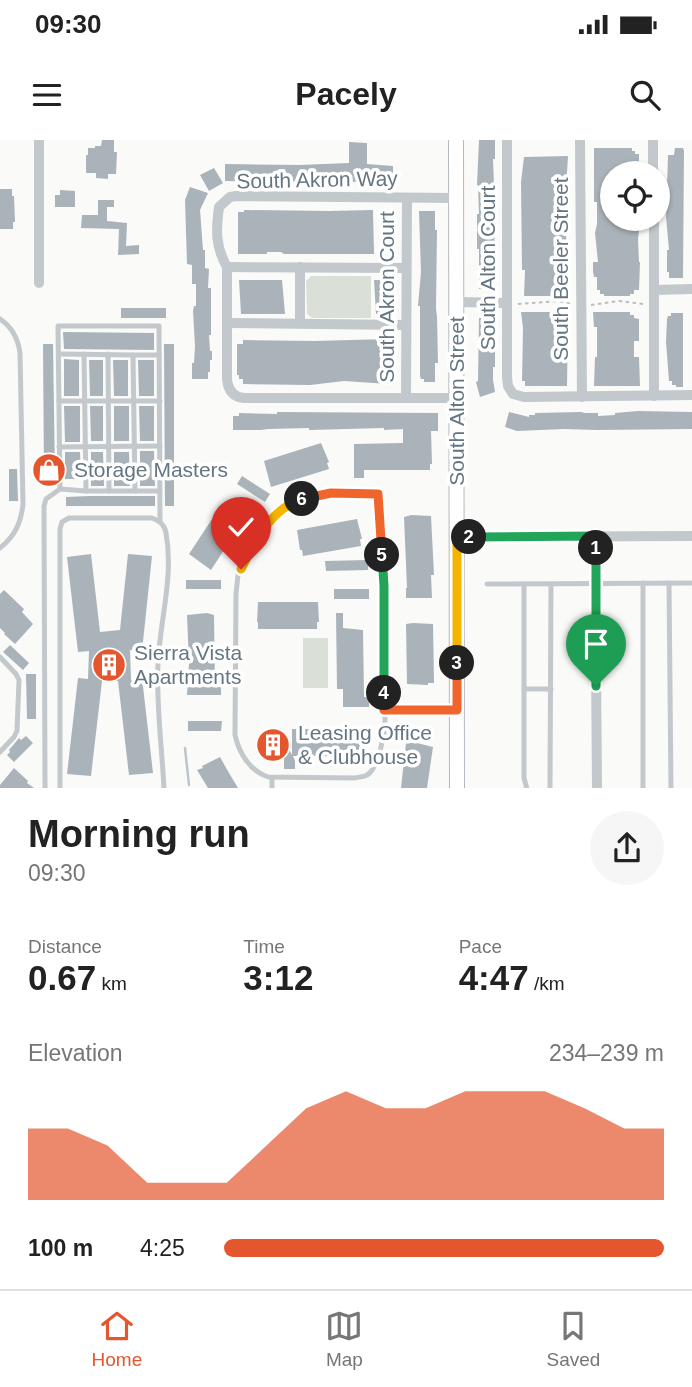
<!DOCTYPE html>
<meta charset="utf-8">
<style>
body{margin:0;font-family:Helvetica,sans-serif;background:#f6f6f6;color:#222;height:100vh;display:flex;flex-direction:column;font-size:26px;white-space:nowrap}
*{box-sizing:border-box;margin:0}
p{font-size:23px;color:#767676}
.icon{flex:none;width:38px;height:38px;fill:none;stroke:currentColor;stroke-width:2;stroke-linecap:round;stroke-linejoin:round}
.map{position:relative;height:648px;overflow:hidden}
.panel{display:flex;flex-direction:column;background:#fff;flex:1}
.panel>*{flex:none}
.fabs{position:absolute;left:600px;top:21px;display:grid;gap:14px}
.fabs a{display:grid;place-items:center;width:70px;height:70px;border-radius:50%;background:#fff;box-shadow:0 2px 5px #0004;font-size:35px}
.pin{position:absolute;display:grid;place-items:center;width:60px;height:60px;color:#fff;margin:-72px -30px;border-radius:50% 50% 50% 0;rotate:-45deg;box-shadow:0 0 7px #0007}
.pin .icon{rotate:45deg}
.km{position:absolute;width:35px;height:35px;margin:-18px;border-radius:50%;background:#222;color:#fff;font-size:19px;line-height:35px;text-align:center}
.round{display:grid;place-items:center;flex:none;width:74px;height:74px;border-radius:37px;background:#f6f6f6}
.headline{display:flex;align-items:center;justify-content:space-between;height:119px;padding:0 28px}
h1{font-size:38px;font-weight:700;line-height:52px}
.figures{display:grid;grid-template-columns:repeat(3,1fr);gap:10px;height:119px;padding:7px 28px}
.figures div{display:grid;align-content:center}
.figures b{font-size:35px;font-weight:700}
.figures small{font-size:19px;font-weight:400}
.figures p{font-size:19px}
.chart{height:196px;padding:14px 28px}
.chart p{display:flex;justify-content:space-between}
.chart svg{width:100%;height:126px;margin-top:7px;fill:#e4572e;opacity:.7}
ul{padding:0 28px;list-style:none;font-size:23px}
li{display:grid;grid-template-columns:112px 84px 1fr;align-items:center;height:52px}
li i{height:18px;border-radius:9px;background:#e4572e}
.status{display:flex;justify-content:space-between;align-items:center;height:49px;padding:0 35px;background:#fff;direction:ltr}
.status svg{height:19px;fill:currentColor}
header{display:flex;justify-content:space-between;align-items:center;height:91px;padding:0 28px;background:#fff;font-size:32px;font-weight:700}
.dock{display:flex;justify-content:space-around;align-items:center;height:98px;border-top:2px solid #e0e0e0;background:#fff;font-size:19px;color:#767676}
.dock a{display:grid;justify-items:center;gap:4px}
.dock .current{color:#e4572e}
.map>svg:first-child{display:block}
.green{fill:#dadfd7}
.lines{fill:none;stroke-linecap:round;stroke-linejoin:round}
.stream{stroke:#bbc7cb;stroke-width:2.5}
.building{fill:#aab3b9}
.secondary-casing{stroke:#b3babf;stroke-width:16}
.path{stroke:#bbbfc2;stroke-width:2;stroke-dasharray:3.5 3.5;stroke-linecap:butt}
.lane{stroke:#c3c8cc;stroke-width:5}
.street{stroke:#c3c8cc;stroke-width:10}
.secondary{stroke:#fff;stroke-width:14}
.split-1-casing{stroke:#fff;stroke-width:14}
.split-2-casing{stroke:#fff;stroke-width:14}
.split-3-casing{stroke:#fff;stroke-width:14}
.split-4-casing{stroke:#fff;stroke-width:14}
.split-5-casing{stroke:#fff;stroke-width:14}
.split-6-casing{stroke:#fff;stroke-width:14}
.split-7-casing{stroke:#fff;stroke-width:14}
.split-1{stroke:#22a559;stroke-width:9}
.split-2{stroke:#22a559;stroke-width:9}
.split-3{stroke:#f5b400;stroke-width:9}
.split-4{stroke:#f0652b;stroke-width:9}
.split-5{stroke:#22a559;stroke-width:9}
.split-6{stroke:#f0652b;stroke-width:9}
.split-7{stroke:#f5b400;stroke-width:9}
.labels{text-anchor:middle;stroke-width:7;stroke-linejoin:round;paint-order:stroke}
.street-label{font-size:21px;fill:#657683;stroke:#fff}
.poi-label{font-size:21px;fill:#657683;stroke:#fff;text-anchor:start}
</style>
<div class="status"><b>09:30</b><svg viewBox="0 0 49 12"><path d="M0 12V9h3v3zM5 12V6h3v6zM10 12V3h3v9zM15 12V0h3v12zM26 1h20v11H26zM47 4h2v5h-2z"/></svg></div>
<header><svg class="icon" aria-label="menu" viewBox="0 0 24 24"><path d="M4 6h16M4 12h16M4 18h16"/></svg>Pacely<svg class="icon" aria-label="search" viewBox="0 0 24 24"><circle cx="10" cy="10" r="6"/><path d="M15 15l6 6"/></svg></header>
<div class="map">
<svg width="692" height="649" viewBox="0 0 692 649">
<rect width="100%" height="100%" fill="#fafaf8"/>
<!-- green -->
<g class="green">
<polygon points="311,136 371,136 371,178 312,178 307,174 306,141"/>
<rect x="303" y="498" width="25" height="50"/>
</g>
<g class="lines">
<!-- stream -->
<polyline class="stream" points="185,608 189,645"/>
</g>
<!-- building -->
<g class="building">
<polygon points="102,0 114,0 114,12 117,12 116,34 108,34 108,39 96,38 96,33 86,33 86,15 88,15 88,8 95,8 95,6 101,6"/>
<polygon points="479,0 495,0 495,19 493,19 494,45 489,45 489,59 494,59 495,148 479,149 479,109 477,109 477,74 479,74 478,45 477,45"/>
<polygon points="349,2 367,3 367,24 393,26 393,39 387,40 387,42 225,41 225,24 299,25 349,23"/>
<polygon points="594,8 632,8 632,11 635,11 635,14 639,14 639,33 611,33 611,35 612,79 632,79 632,84 640,83 638,99 639,122 640,122 639,150 634,150 634,154 630,154 630,156 604,156 604,154 600,154 600,150 597,150 597,137 594,137 593,131 593,122 598,122 595,93 597,84 597,62 594,62"/>
<polygon points="675,8 683,8 684,11 683,138 669,138 669,132 667,132 667,110 669,110 666,77 668,15 674,15"/>
<polygon points="568,16 566,48 564,48 564,64 567,64 568,87 568,94 566,94 568,136 566,156 524,156 525,130 522,130 521,42 524,17"/>
<polygon points="214,28 223,43 209,51 200,35"/>
<polygon points="190,47 208,53 200,70 203,110 205,110 205,128 209,129 208,148 211,148 211,195 209,195 210,211 212,211 212,220 210,220 210,232 208,232 208,239 192,239 192,223 194,223 195,206 193,171 194,166 196,166 196,144 192,144 192,125 187,124 185,60"/>
<polygon points="0,49 12,49 12,56 14,56 15,82 13,82 13,89 0,89"/>
<polygon points="60,50 75,51 75,67 55,67 55,55 60,55"/>
<polygon points="98,60 114,60 114,67 107,67 107,81 127,83 126,106 139,105 139,114 118,115 119,89 81,88 82,75 98,75"/>
<polygon points="244,70 329,71 373,70 374,114 284,114 281,112 267,112 267,114 238,114 238,72 244,72"/>
<polygon points="381,70 394,72 394,112 387,112"/>
<polygon points="419,71 435,71 435,90 437,90 436,169 437,177 438,223 435,223 435,242 424,242 424,239 421,239 420,236 420,166 418,166 421,132"/>
<polygon points="239,140 282,140 285,174 241,174"/>
<polygon points="374,140 392,140 391,174 376,174"/>
<rect x="121" y="168" width="45" height="10"/>
<polygon points="521,172 560,172 560,178 568,178 567,246 525,246 525,241 522,241 523,188"/>
<polygon points="593,172 630,172 630,175 634,175 634,178 639,179 639,201 634,201 634,217 639,217 640,246 594,246 595,217 597,217 597,187 594,187"/>
<polygon points="671,173 683,173 683,247 676,247 676,245 672,245 672,241 669,241 666,202 667,179 668,176 671,176"/>
<polygon points="479,178 495,178 495,227 493,227 493,240 495,252 480,257 476,242 478,241"/>
<polygon points="63,192 154,193 154,210 64,209"/>
<polygon points="388,199 388,244 344,241 310,245 243,244 243,239 239,239 239,235 237,235 237,204 243,204 243,200 315,201"/>
<polygon points="43,204 53,204 55,339 44,339"/>
<polygon points="164,204 174,204 174,366 165,366"/>
<polygon points="64,219 79,220 79,256 64,256"/>
<polygon points="89,220 103,220 103,256 90,256"/>
<polygon points="113,220 128,220 128,256 114,256"/>
<polygon points="138,220 154,220 154,256 139,256"/>
<polygon points="64,266 80,266 80,302 65,302"/>
<polygon points="90,266 103,266 103,301 91,301"/>
<rect x="114" y="266" width="15" height="35"/>
<polygon points="139,266 154,266 154,301 140,301"/>
<polygon points="638,271 692,272 692,289 597,290 564,289 517,291 505,287 509,272 529,277 529,275 535,275 535,273 581,272 585,273 598,273 598,276 615,275 615,273"/>
<polygon points="277,272 438,273 438,291 431,291 432,324 430,324 430,330 364,330 364,338 354,338 354,304 403,303 403,289 384,290 384,288 309,290 309,288 268,289 261,290 233,290 233,276 239,276 239,273 277,274"/>
<polygon points="321,303 329,322 327,323 329,329 271,347 264,321"/>
<polygon points="140,311 154,311 155,346 140,346"/>
<polygon points="65,312 80,312 81,339 65,339"/>
<polygon points="91,312 103,312 104,346 91,346"/>
<polygon points="114,312 129,312 130,346 114,346"/>
<polygon points="9,329 17,329 18,361 9,361"/>
<polygon points="242,336 270,354 265,362 237,344"/>
<polygon points="89,356 155,356 155,366 66,366 66,357"/>
<polygon points="222,364 240,374 239,376 244,379 211,430 189,414"/>
<polygon points="411,375 431,376 434,435 431,435 432,458 406,458 406,448 407,448 404,377"/>
<polygon points="357,379 362,399 360,399 361,406 303,416 302,410 300,410 297,390"/>
<polygon points="91,414 100,492 120,490 128,414 152,416 142,511 130,510 131,540 142,538 153,633 129,635 118,541 102,541 91,636 67,634 78,538 88,539 89,511 78,512 67,417"/>
<polygon points="368,420 368,430 326,431 325,421"/>
<rect x="186" y="440" width="35" height="9"/>
<rect x="334" y="449" width="35" height="10"/>
<polygon points="4,450 24,469 22,472 33,484 15,504 4,494 5,493 0,488 0,454"/>
<polygon points="258,462 318,462 319,482 317,482 317,489 258,489 258,482 257,482"/>
<polygon points="207,473 214,475 215,546 221,546 221,555 187,555 189,524 187,475"/>
<polygon points="336,473 343,473 343,488 363,490 364,557 369,557 369,567 343,567 343,549 337,549"/>
<polygon points="413,483 433,484 434,543 428,543 428,545 407,544 406,484"/>
<polygon points="10,505 29,523 23,530 3,512"/>
<polygon points="26,534 36,534 36,579 27,579"/>
<polygon points="188,581 222,581 221,591 188,591"/>
<polygon points="278,589 292,615 292,589 359,589 360,610 359,610 359,616 293,616 295,621 295,629 284,629 284,613 269,621 257,601"/>
<polygon points="26,596 33,603 14,622 7,615 10,612 9,610 19,598 21,600"/>
<polygon points="413,602 433,607 427,648 401,648 406,603"/>
<polygon points="220,617 229,633 238,648 208,648 197,630 203,628 202,626"/>
<polygon points="14,628 28,641 27,643 34,648 0,648 0,645"/>
</g>
<g class="lines">
<!-- secondary casing -->
<g class="secondary-casing">
<polyline id="secondary" points="456,0 457,649"/>
</g>
<!-- path -->
<g class="path">
<polyline points="518,164 559,161 571,164"/>
<polyline points="591,165 619,161 644,164"/>
</g>
<!-- lane -->
<g class="lane">
<path d="M0,179C12,187 18,198 20,213L23,364C21,383 15,396 0,408"/>
<polyline points="59,214 133,215 135,351"/>
<polyline points="84,214 86,351"/>
<polyline points="108,214 109,351"/>
<polyline points="133,215 159,215"/>
<polyline points="59,261 160,261"/>
<polyline points="59,307 160,306"/>
<polyline points="160,351 86,351 60,349 58,186 159,186 160,382"/>
<path d="M331,353L378,354L384,446L385,584C384,597 378,629 367,635C364,637 358,637 355,638L268,637C250,631 239,613 235,595L236,454L238,435L241,429L275,374L280,369L297,360Z"/>
<polyline points="669,443 671,649"/>
<polyline points="487,444 692,443"/>
<polyline points="524,445 524,638 527,649"/>
<polyline points="0,517 16,534 19,540 17,591 14,597 0,612"/>
<polyline points="524,549 551,549"/>
<polyline points="384,570 454,570"/>
<polyline points="272,638 272,649"/>
<polyline points="45,649 44,366 46,359 60,349"/>
<path d="M60,649V389L62,382L69,378H152C160,381 165,385 166,393C174,436 160,480 158,523C156,565 162,607 164,649"/>
<polyline points="550,649 551,445"/>
<polyline points="643,649 643,443"/>
</g>
<!-- street -->
<g class="street">
<polyline points="39,0 39,143"/>
<polyline points="507,0 507,237 508,246 513,254 524,257 692,255"/>
<polyline points="580,0 582,257"/>
<polyline points="653,0 653,33"/>
<path d="M456,58L236,56L230,57L219,67C216,90 215,106 227,127V239C228,250 233,257 244,258H457"/>
<polyline points="654,79 654,256"/>
<polyline points="227,127 406,128"/>
<polyline points="654,150 692,149"/>
<polyline points="457,162 507,163"/>
<polyline points="228,183 406,185"/>
<polyline points="300,183 300,127"/>
<polyline points="406,257 407,58"/>
<polyline points="595,396 597,649"/>
<polyline points="457,397 692,396"/>
</g>
<!-- secondary -->
<use href="#secondary" class="secondary"/>
</g>
<g class="lines">
<!-- split-1 casing -->
<g class="split-1-casing">
<polyline id="split-1" points="596,408 596,546"/>
</g>
<!-- split-2 casing -->
<g class="split-2-casing">
<polyline id="split-2" points="469,397 596,396 596,408"/>
</g>
<!-- split-3 casing -->
<g class="split-3-casing">
<polyline id="split-3" points="457,523 457,397 469,397"/>
</g>
<!-- split-4 casing -->
<g class="split-4-casing">
<polyline id="split-4" points="384,553 384,570 457,570 457,523"/>
</g>
<!-- split-5 casing -->
<g class="split-5-casing">
<polyline id="split-5" points="382,415 384,446 384,553"/>
</g>
<!-- split-6 casing -->
<g class="split-6-casing">
<polyline id="split-6" points="302,359 331,353 378,354 382,415"/>
</g>
<!-- split-7 casing -->
<g class="split-7-casing">
<path id="split-7" d="M241,429C256,401 270,369 302,359"/>
</g>
<!-- split-1 -->
<use href="#split-1" class="split-1"/>
<!-- split-2 -->
<use href="#split-2" class="split-2"/>
<!-- split-3 -->
<use href="#split-3" class="split-3"/>
<!-- split-4 -->
<use href="#split-4" class="split-4"/>
<!-- split-5 -->
<use href="#split-5" class="split-5"/>
<!-- split-6 -->
<use href="#split-6" class="split-6"/>
<!-- split-7 -->
<use href="#split-7" class="split-7"/>
</g>
<!-- icons -->
<defs>
<g id="shop-disc" transform="scale(1.75)"><circle r="9.5" fill="#e4572e" stroke="#fff"/><path d="M-5-2.5h2.3a2.7 3.5 0 0 1 5.4 0H5L5.5 6h-11ZM-1.5-2.5h3a1.5 2.3 0 0 0-3 0Z" fill="#fff"/></g>
<g id="building-disc" transform="scale(1.75)"><circle r="9.5" fill="#e4572e" stroke="#fff"/><path d="M-4-6H4V6H1V3H-1V6H-4ZM-2.5-4.3h1.7v1.8h-1.7ZM.8-4.3h1.7v1.8H.8ZM-2.5-1h1.7V.8h-1.7ZM.8-1h1.7V.8H.8Z" fill="#fff"/></g>
</defs>
<g fill-rule="evenodd">
<use href="#shop-disc" x="49" y="330"/>
<use href="#building-disc" x="109" y="525"/>
<use href="#building-disc" x="273" y="605"/>
</g>
<g class="labels">
<!-- street labels -->
<g class="street-label">
<text transform="translate(317 40) rotate(-1)" y="7">South Akron Way</text>
<text transform="translate(488 128) rotate(-90)" y="7">South Alton Court</text>
<text transform="translate(561 129) rotate(-90)" y="7">South Beeler Street</text>
<text transform="translate(387 157) rotate(-90)" y="7">South Akron Court</text>
<text transform="translate(457 261) rotate(-90)" y="7">South Alton Street</text>
</g>
<!-- poi labels -->
<g class="poi-label">
<text x="74" y="337">Storage Masters</text>
<text x="134" y="520">Sierra Vista<tspan x="134" dy="24">Apartments</tspan></text>
<text x="298" y="600">Leasing Office<tspan x="298" dy="24">&amp; Clubhouse</tspan></text>
</g>
</g>
</svg>
<div class="fabs">
<a><svg class="icon" aria-label="locate" viewBox="0 0 24 24"><circle cx="12" cy="12" r="6"/><path d="M12 2v4M12 18v4M2 12h4M18 12h4"/></svg></a>
</div>
<div class="pin" style="left:596px;top:546px;background:#1e9e55"><svg class="icon" aria-label="arrive" viewBox="0 0 24 24"><path d="M6 21V4h12l-3 4 3 4H6"/></svg></div>
<div class="pin" style="left:241px;top:429px;background:#d93025"><svg class="icon" aria-label="check" viewBox="0 0 24 24"><path d="M5 12l5 5 9-10"/></svg></div>
<b class="km" style="left:596px;top:408px">1</b>
<b class="km" style="left:469px;top:397px">2</b>
<b class="km" style="left:457px;top:523px">3</b>
<b class="km" style="left:384px;top:553px">4</b>
<b class="km" style="left:382px;top:415px">5</b>
<b class="km" style="left:302px;top:359px">6</b>
</div>
<section class="panel">
<div class="headline"><div><h1>Morning run</h1><p>09:30</p></div><a class="round"><svg class="icon" aria-label="share" viewBox="0 0 24 24"><path d="M12 15V3M7 8l5-5 5 5M5 13v7h14v-7"/></svg></a></div>
<div class="figures">
<div><p>Distance</p><b>0.67<small> km</small></b></div>
<div><p>Time</p><b>3:12</b></div>
<div><p>Pace</p><b>4:47<small> /km</small></b></div>
</div>
<div class="chart"><p><span>Elevation</span>234–239 m</p>
<svg viewBox="0 0 160 44" preserveAspectRatio="none"><path d="M0 44V19L10 19L20 25L30 38L40 38L50 38L60 25L70 12L80 6L90 12L100 12L110 6L120 6L130 6L140 12L150 19L160 19V44z"/></svg>
</div>
<ul>
<li><b>100 m</b>4:25<i style="width:100%"></i></li>
</ul>
</section>
<nav class="dock">
<a class="current"><svg class="icon" aria-label="home" viewBox="0 0 24 24"><path d="M3 11l9-7 9 7M6 9v11h12V9"/></svg>Home</a>
<a><svg class="icon" aria-label="map" viewBox="0 0 24 24"><path d="M3 6l6-2 6 2 6-2v14l-6 2-6-2-6 2zM9 4v14M15 6v14"/></svg>Map</a>
<a><svg class="icon" aria-label="saved" viewBox="0 0 24 24"><path d="M7 4h10v16l-5-4-5 4z"/></svg>Saved</a>
</nav>
